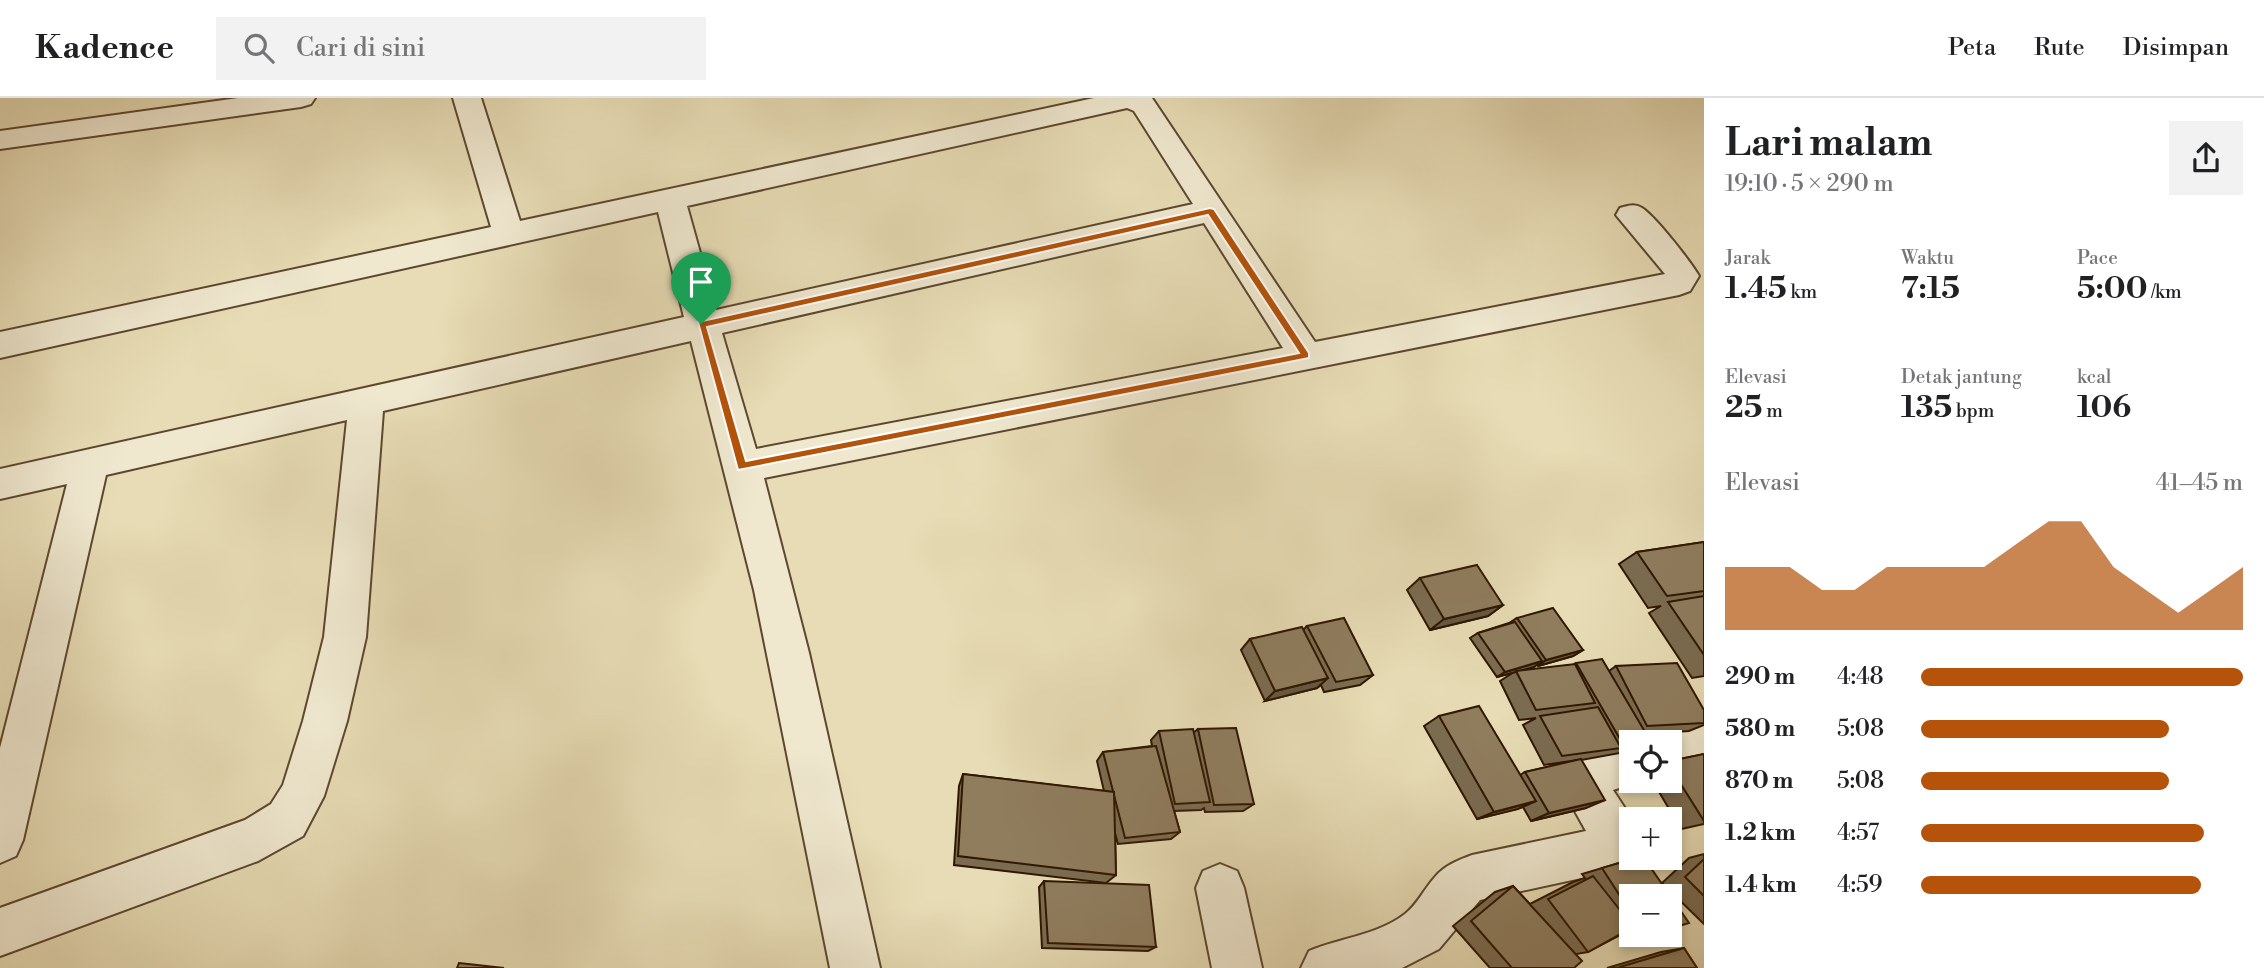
<!DOCTYPE html>
<html lang="id">
<meta charset="utf-8">
<style>
body{margin:0;font-family:"Libre Bodoni",serif;background:#f2f2f2;color:#202124;height:100vh;display:flex;flex-direction:column;font-size:26px;white-space:nowrap}
*{box-sizing:border-box;margin:0}
p{font-size:23px;color:#757577}
.icon{flex:none;width:38px;height:38px;fill:none;stroke:currentColor;stroke-width:2;stroke-linecap:round;stroke-linejoin:round}
.map{position:relative;flex:1;overflow:hidden}
.details{display:flex;flex-direction:column;background:#fff;width:560px}
.details>*{flex:none}
.buttons{position:absolute;left:1619px;top:632px;display:grid;gap:14px}
.buttons a{display:grid;place-items:center;width:63px;height:63px;border-radius:0px;background:#fff;box-shadow:0 4px 10px #0003;font-size:35px}
.pin{position:absolute;display:grid;place-items:center;width:60px;height:60px;color:#fff;margin:-72px -30px;border-radius:50% 50% 50% 0;rotate:-45deg;box-shadow:0 0 7px #0007}
.pin .icon{rotate:45deg}
.round{display:grid;place-items:center;flex:none;width:74px;height:74px;border-radius:0px;background:#f2f2f2}
.summary{display:flex;align-items:center;justify-content:space-between;height:119px;padding:0 21px}
h1{font-size:38px;font-weight:800;line-height:52px}
.figures{display:grid;grid-template-columns:repeat(3,1fr);gap:10px;height:119px;padding:7px 21px}
.figures div{display:grid;align-content:center}
.figures b{font-size:30px;font-weight:800}
.figures small{font-size:19px;font-weight:400}
.figures p{font-size:19px}
.chart{height:196px;padding:14px 21px}
.chart p{display:flex;justify-content:space-between}
.chart svg{width:100%;height:126px;margin-top:7px;fill:#b45309;opacity:.7}
ul{padding:0 21px;list-style:none;font-size:23px}
li{display:grid;grid-template-columns:112px 84px 1fr;align-items:center;height:52px}
li i{height:18px;border-radius:9px;background:#b45309}
header{display:flex;align-items:center;gap:42px;box-sizing:border-box;height:98px;padding:0 35px;background:#fff;border-bottom:2px solid #e0e0e0}
header strong{font-size:33px}
nav{display:flex;gap:38px;margin-inline-start:auto;font-size:24px}
.search{width:490px;height:63px;background:#f2f2f2;display:flex;align-items:center;gap:18px;box-sizing:border-box;padding:0 24px;border-radius:0px;color:#757577;font-size:26px}
main{display:flex;flex:1;min-height:0}
.map>svg:first-child{display:block}
.lines{fill:none;stroke-linecap:round;stroke-linejoin:round}
.minor-casing{stroke:#5d482d;stroke-width:4}
.minor{fill:#efe8cf;fill-rule:evenodd}
.wall{fill:#7b6c51;stroke:#2f1700;stroke-width:2}
.shaded-wall{fill:#645842;stroke:#2f1700;stroke-width:2}
.building{fill:#8f7d5e;stroke:#2f1700;stroke-width:2}
.route{fill:#b45309;stroke:#fff;stroke-width:2;fill-rule:evenodd}
</style>
<header>
<strong>Kadence</strong>
<div class="search"><svg class="icon" aria-label="search" viewBox="0 0 24 24"><circle cx="10" cy="10" r="6"/><path d="M15 15l6 6"/></svg>Cari di sini</div>
<nav><a>Peta</a><a>Rute</a><a>Disimpan</a></nav>
</header>
<main>
<div class="map">
<svg width="1704" height="870" viewBox="0 0 1704 870">
<rect width="100%" height="100%" fill="#e7dcb5"/>
<filter id="stains"><feTurbulence type="fractalNoise" baseFrequency=".00286" numOctaves="4"/><feColorMatrix values="0 0 0 0 .2 0 0 0 0 .09 0 0 0 0 .02 0 0 0 .5 -.17"/></filter>
<radialGradient id="worn" r=".72"><stop offset=".6" stop-color="#630" stop-opacity="0"/><stop offset="1" stop-color="#630" stop-opacity=".3"/></radialGradient>
<g class="lines">
<!-- minor casing -->
<g class="minor-casing">
<g id="minor">
<polygon points="238,0 315,0 311,6 301,9 0,51 0,33"/>
<path d="M453,0H481L520,123L1094,0H1152L1315,244L1665,176L1616,117L1620,110C1628,108 1634,105 1642,110C1655,118 1691,164 1699,178L1690,193L1679,197L764,380L809,555L880,870H830L754,492L691,243L383,313L366,539L347,623L324,698L303,738L258,763L0,858V810L245,722L271,706L283,687L303,623L324,539L347,322L106,377L23,742L16,758L0,765V650L67,386L0,401V371L684,219L658,114L0,260V234L491,129ZM1127,10L1134,13L1193,106L716,212L687,108ZM1204,125L1283,250L756,351L722,235Z"/>
<polygon points="1704,627 1704,669 1670,678 1670,644 1654,644 1654,642"/>
<path d="M1631,644V682H1644L1613,692L1632,721L1631,760H1641L1639,764L1623,771L1480,802L1439,851L1402,870H1301L1309,853C1340,840 1378,837 1405,816C1418,806 1424,791 1435,779C1445,767 1459,762 1472,757L1586,733L1561,688C1574,655 1599,653 1631,644Z"/>
<polygon points="1220,766 1237,773 1244,790 1262,870 1212,870 1196,790 1203,773"/>
</g>
</g>
<!-- minor -->
<use href="#minor" class="minor"/>
</g>
<!-- wall -->
<g class="wall">
<polygon points="1704,444 1704,578 1692,580 1649,515 1661,508 1648,510 1619,466 1637,454"/>
<polygon points="1420,480 1503,507 1488,518 1430,532 1407,492"/>
<polygon points="1517,520 1583,552 1573,558 1538,568 1537,566 1519,573 1573,567 1576,565 1609,573 1616,568 1704,612 1704,627 1689,633 1647,636 1631,644 1631,653 1581,662 1586,710 1531,723 1523,709 1477,721 1424,628 1439,618 1520,677 1525,674 1578,662 1544,667 1523,627 1536,620 1519,622 1500,583 1514,574 1497,579 1470,540 1478,535 1509,525"/>
<polygon points="1307,528 1373,577 1360,587 1324,594 1321,587 1317,590 1265,603 1241,552 1250,541 1303,532"/>
<polygon points="1198,631 1254,706 1243,713 1205,714 1204,710 1201,712 1174,713 1180,734 1171,741 1118,746 1115,735 1116,777 1106,785 954,767 959,688 963,676 1104,693 1097,663 1103,654 1152,648 1151,642 1159,633 1193,635"/>
<polygon points="1704,656 1704,726 1681,731 1652,682 1670,682 1670,663"/>
<polygon points="1704,756 1704,826 1662,785 1689,760"/>
<polygon points="1636,760 1631,798 1631,836 1654,836 1624,843 1620,837 1588,854 1576,856 1574,870 1490,870 1453,828 1495,794 1513,788 1530,806 1573,784 1585,780 1582,776"/>
<polygon points="1044,783 1156,849 1148,853 1042,850 1039,789"/>
<polygon points="1684,850 1697,870 1607,870 1661,854"/>
</g>
<!-- shaded-wall -->
<g class="shaded-wall">
<polygon points="1503,507 1488,518 1430,532 1444,521"/>
<polygon points="1583,552 1573,558 1538,568 1546,562"/>
<polygon points="1542,563 1534,569 1497,579 1505,574"/>
<polygon points="1328,580 1317,590 1265,603 1275,593"/>
<polygon points="1605,702 1586,710 1531,723 1549,715"/>
<polygon points="1536,703 1518,711 1477,721 1494,714"/>
</g>
<!-- building -->
<g class="building">
<polygon points="1704,444 1704,493 1667,498 1637,454"/>
<polygon points="1477,467 1503,507 1444,521 1420,480"/>
<polygon points="1704,498 1704,557 1668,504"/>
<polygon points="1553,510 1583,552 1546,562 1517,520"/>
<polygon points="1344,520 1373,577 1336,584 1307,528"/>
<polygon points="1515,524 1542,563 1505,574 1478,535"/>
<polygon points="1302,529 1328,580 1275,593 1250,541"/>
<polygon points="1602,561 1651,644 1631,644 1631,647 1624,648 1576,565"/>
<polygon points="1677,565 1704,612 1704,625 1647,628 1616,568"/>
<polygon points="1575,566 1595,605 1536,612 1516,573"/>
<polygon points="1479,608 1536,703 1494,714 1439,618"/>
<polygon points="1598,609 1621,650 1562,658 1540,618"/>
<polygon points="1236,630 1254,706 1214,707 1198,631"/>
<polygon points="1193,631 1210,704 1175,706 1159,633"/>
<polygon points="1156,648 1180,734 1125,740 1103,654"/>
<polygon points="1704,656 1704,723 1670,669 1670,663"/>
<polygon points="1581,661 1605,702 1549,715 1525,674"/>
<polygon points="963,676 1114,694 1116,777 958,758"/>
<polygon points="1636,760 1644,760 1689,825 1670,831 1670,798 1631,798 1631,815 1602,770"/>
<polygon points="1704,761 1704,798 1685,779"/>
<polygon points="1593,778 1631,826 1631,830 1588,854 1548,801"/>
<polygon points="1044,783 1149,787 1156,849 1048,845"/>
<polygon points="1513,788 1582,863 1574,870 1512,870 1471,823"/>
<polygon points="1684,850 1697,870 1621,870 1620,869"/>
<polygon points="459,865 504,870 457,870"/>
</g>
<!-- route -->
<path class="route" d="M1210,110L1214,111L1309,255V260L738,372L698,224ZM1208,117L1299,255L746,363L707,229Z"/>
<rect width="100%" height="100%" filter="url(#stains)"/>
<rect width="100%" height="100%" fill="url(#worn)"/>
</svg>
<div class="buttons">
<a><svg class="icon" aria-label="locate" viewBox="0 0 24 24"><circle cx="12" cy="12" r="6"/><path d="M12 2v4M12 18v4M2 12h4M18 12h4"/></svg></a>
<a>+</a>
<a>−</a>
</div>
<div class="pin" style="left:701px;top:226px;background:#1e9e55"><svg class="icon" aria-label="arrive" viewBox="0 0 24 24"><path d="M6 21V4h12l-3 4 3 4H6"/></svg></div>
</div>
<section class="details">
<div class="summary"><div><h1>Lari malam</h1><p>19:10 · 5 × 290 m</p></div><a class="round"><svg class="icon" aria-label="share" viewBox="0 0 24 24"><path d="M12 15V3M7 8l5-5 5 5M5 13v7h14v-7"/></svg></a></div>
<div class="figures">
<div><p>Jarak</p><b>1.45<small> km</small></b></div>
<div><p>Waktu</p><b>7:15</b></div>
<div><p>Pace</p><b>5:00<small> /km</small></b></div>
</div>
<div class="figures">
<div><p>Elevasi</p><b>25<small> m</small></b></div>
<div><p>Detak jantung</p><b>135<small> bpm</small></b></div>
<div><p>kcal</p><b>106</b></div>
</div>
<div class="chart"><p><span>Elevasi</span>41–45 m</p>
<svg viewBox="0 0 160 44" preserveAspectRatio="none"><path d="M0 44V22L10 22L20 22L30 30L40 30L50 22L60 22L70 22L80 22L90 14L100 6L110 6L120 22L130 30L140 38L150 30L160 22V44z"/></svg>
</div>
<ul>
<li><b>290 m</b>4:48<i style="width:100%"></i></li>
<li><b>580 m</b>5:08<i style="width:77%"></i></li>
<li><b>870 m</b>5:08<i style="width:77%"></i></li>
<li><b>1.2 km</b>4:57<i style="width:88%"></i></li>
<li><b>1.4 km</b>4:59<i style="width:87%"></i></li>
</ul>
</section>
</main>
